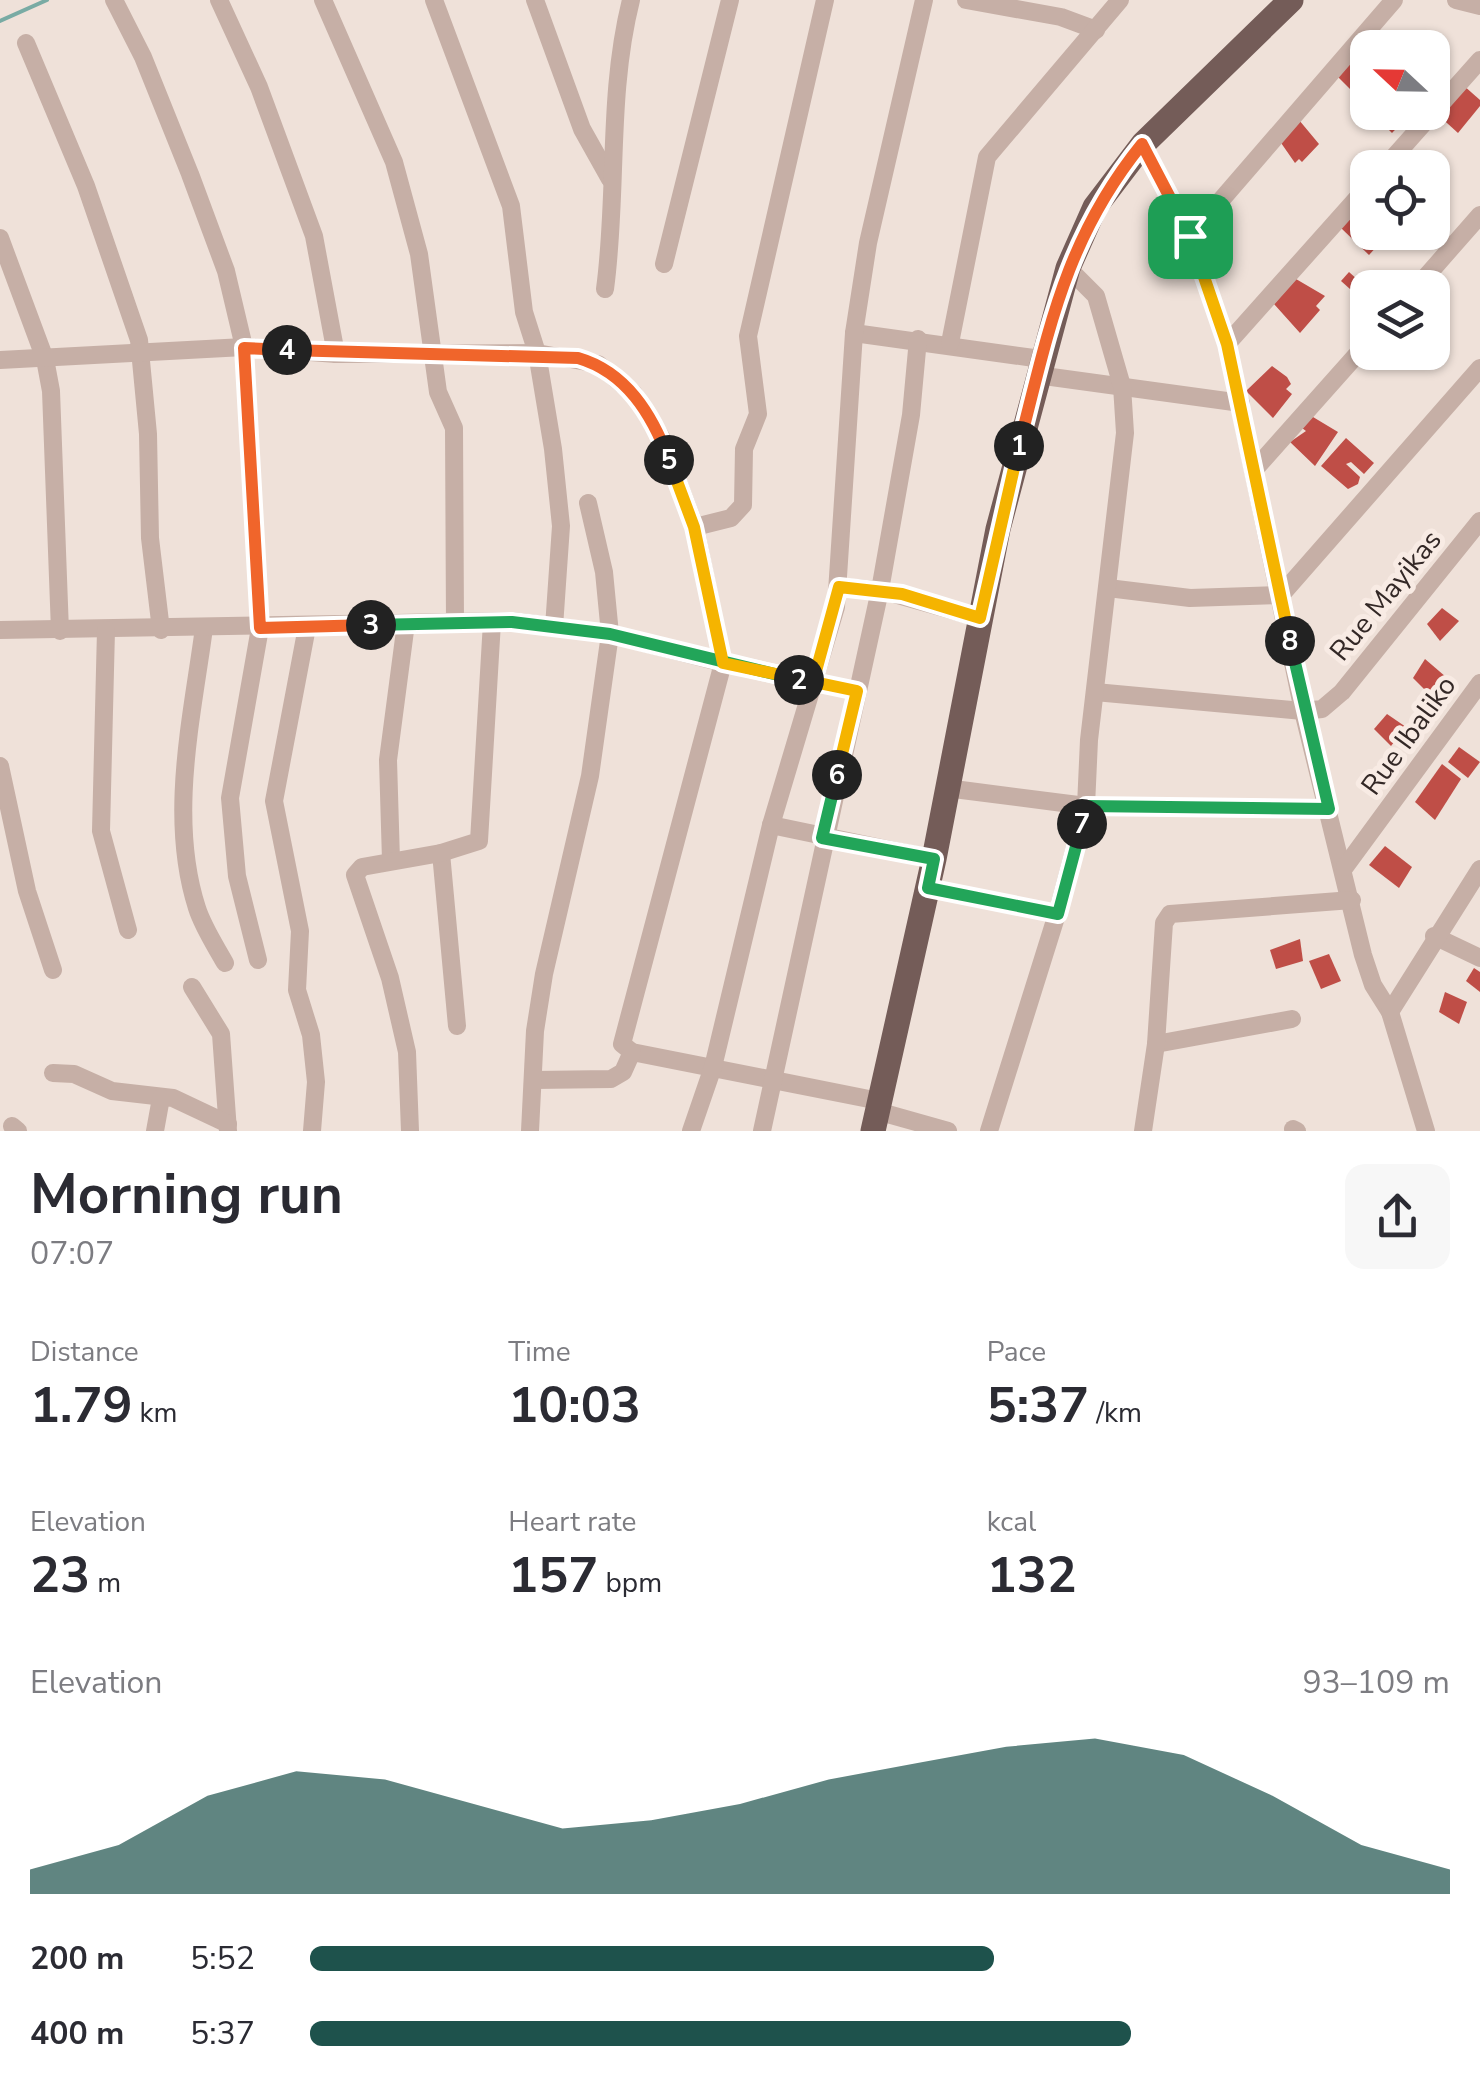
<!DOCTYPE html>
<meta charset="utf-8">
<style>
body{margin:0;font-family:"Nunito Sans",sans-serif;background:#f7f7f7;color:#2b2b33;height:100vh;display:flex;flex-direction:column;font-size:38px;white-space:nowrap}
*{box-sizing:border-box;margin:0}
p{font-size:32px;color:#7c7c81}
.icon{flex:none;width:55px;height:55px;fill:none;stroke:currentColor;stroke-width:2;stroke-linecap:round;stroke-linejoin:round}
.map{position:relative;height:1131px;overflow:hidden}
.side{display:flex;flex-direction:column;background:#fff;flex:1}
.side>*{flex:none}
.needle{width:65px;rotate:292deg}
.fabs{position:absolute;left:1350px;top:30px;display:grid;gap:20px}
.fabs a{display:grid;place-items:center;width:100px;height:100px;border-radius:20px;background:#fff;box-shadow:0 2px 8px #0004;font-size:50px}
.pin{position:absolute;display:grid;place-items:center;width:85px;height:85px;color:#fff;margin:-42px;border-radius:20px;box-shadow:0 5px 15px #0006}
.km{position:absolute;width:50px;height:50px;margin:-25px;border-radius:50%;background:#222;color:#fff;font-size:28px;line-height:50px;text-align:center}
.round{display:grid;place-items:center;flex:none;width:105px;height:105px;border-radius:20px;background:#f7f7f7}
.summary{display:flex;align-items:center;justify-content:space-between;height:170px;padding:0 30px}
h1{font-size:55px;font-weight:700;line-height:75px}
.stats{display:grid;grid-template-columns:repeat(3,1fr);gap:15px;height:170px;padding:10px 30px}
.stats div{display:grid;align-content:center}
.stats b{font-size:50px;font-weight:700}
.stats small{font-size:28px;font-weight:400}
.stats p{font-size:28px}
.chart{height:280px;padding:20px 30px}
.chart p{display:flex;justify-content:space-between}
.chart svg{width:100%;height:180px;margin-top:10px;fill:#1e524c;opacity:.7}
ul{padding:0 30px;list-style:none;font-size:32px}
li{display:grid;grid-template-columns:160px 120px 1fr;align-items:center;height:75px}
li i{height:25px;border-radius:12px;background:#1e524c}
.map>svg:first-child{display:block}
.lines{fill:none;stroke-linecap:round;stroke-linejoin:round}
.stream{stroke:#79aba4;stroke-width:4}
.building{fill:#bf4e47}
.minor{stroke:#c6afa6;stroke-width:18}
.primary{stroke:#745c58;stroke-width:25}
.split-1-casing{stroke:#fff;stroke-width:20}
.split-2-casing{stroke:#fff;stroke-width:20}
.split-3-casing{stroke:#fff;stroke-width:20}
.split-4-casing{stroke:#fff;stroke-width:20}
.split-5-casing{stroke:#fff;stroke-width:20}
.split-6-casing{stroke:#fff;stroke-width:20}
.split-7-casing{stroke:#fff;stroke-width:20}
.split-8-casing{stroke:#fff;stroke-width:20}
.split-9-casing{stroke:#fff;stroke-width:20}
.split-1{stroke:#f0652b;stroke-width:12}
.split-2{stroke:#f5b400;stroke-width:12}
.split-3{stroke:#22a559;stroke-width:12}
.split-4{stroke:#f0652b;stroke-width:12}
.split-5{stroke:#f0652b;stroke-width:12}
.split-6{stroke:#f5b400;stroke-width:12}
.split-7{stroke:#22a559;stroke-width:12}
.split-8{stroke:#22a559;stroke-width:12}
.split-9{stroke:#f5b400;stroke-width:12}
.labels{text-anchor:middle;stroke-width:10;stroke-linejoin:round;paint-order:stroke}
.street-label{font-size:28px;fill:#332826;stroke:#f8ebe4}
</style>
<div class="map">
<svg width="1480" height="1131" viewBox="0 0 1480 1131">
<rect width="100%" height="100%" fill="#efe1d9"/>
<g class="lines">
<!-- stream -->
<polyline class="stream" points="0,21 47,0"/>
</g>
<!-- building -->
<g class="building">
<polygon points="1350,59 1368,77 1365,104 1335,74"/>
<polygon points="1463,85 1480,100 1480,106 1458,133 1437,114"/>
<polygon points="1371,112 1412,112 1392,133"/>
<polygon points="1299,120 1319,144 1302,162 1299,159 1295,163 1279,140"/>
<polygon points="1352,217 1379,244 1369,255 1341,228"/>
<polygon points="1349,272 1368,289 1368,305 1341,281"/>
<polygon points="1296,279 1325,296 1316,306 1320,310 1300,333 1274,304"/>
<polygon points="1272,366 1287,377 1291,384 1286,389 1292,394 1273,418 1246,391"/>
<polygon points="1308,414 1338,432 1315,466 1290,442 1306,431 1298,425"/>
<polygon points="1346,438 1374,463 1364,474 1351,462 1346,464 1360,477 1358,484 1348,489 1321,466"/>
<polygon points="1442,608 1459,621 1440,641 1427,624"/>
<polygon points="1425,659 1446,677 1432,697 1413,678"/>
<polygon points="1387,714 1406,727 1391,746 1374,729"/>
<polygon points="1459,747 1480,762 1468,778 1448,762"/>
<polygon points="1442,764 1461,779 1435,820 1415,802"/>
<polygon points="1385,846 1412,867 1399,888 1369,865"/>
<polygon points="1300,939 1303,961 1276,969 1270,950"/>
<polygon points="1329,954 1341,981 1321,989 1309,961"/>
<polygon points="1474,968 1480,972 1480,992 1466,981"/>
<polygon points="1445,992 1467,1002 1459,1024 1439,1012"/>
</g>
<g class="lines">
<!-- minor -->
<g class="minor">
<polyline points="114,0 143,57 190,174 226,271 244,347 260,628 230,798 237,876 258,960"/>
<polyline points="219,0 259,87 314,236 336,354"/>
<polyline points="323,0 394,162 419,254 438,392 454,428 455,622"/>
<polyline points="434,0 511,206 524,312 537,353 553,449 561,526 554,627"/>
<polyline points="535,0 582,129 610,179"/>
<polyline points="966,0 1061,17 1096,30"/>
<polyline points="1456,0 1480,6"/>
<polyline points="26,43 86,186 139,340 148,434 150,538 161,630"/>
<polyline points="1143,144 1190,236 1227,344 1303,711 1363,955 1373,985 1390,1012 1426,1131"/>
<polyline points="1384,168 1480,60"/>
<polyline points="1190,236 1394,0"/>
<polyline points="0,238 45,359 51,391 60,631"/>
<polyline points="664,264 730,0"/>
<polyline points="1416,288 1480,215"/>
<path d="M605,289C618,193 607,95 631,0"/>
<polyline points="854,333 1041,359"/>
<polyline points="950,343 987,157 1120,0"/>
<polyline points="1227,344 1368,186"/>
<polyline points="0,360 244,347 336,354 537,353 598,364 634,394 661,437 695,527 723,663 622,1044 632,1052 879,1101"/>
<polyline points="1037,375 1241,403"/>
<polyline points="1255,469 1368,342"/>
<polyline points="695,527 731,518 743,505 744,449 758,414 748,336 825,0"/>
<polyline points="839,587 880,590 980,618"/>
<polyline points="1108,588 1190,598 1281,595 1480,368"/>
<polyline points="307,627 274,801 300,931 297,990 311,1035 316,1082 312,1131"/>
<path d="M204,628C192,718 168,818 197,908C203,927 215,945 225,963"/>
<polyline points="0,630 512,621 610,634 723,663 857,691"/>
<polyline points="106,630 101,831 128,930"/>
<polyline points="1095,692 1303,711 1322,709 1342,692 1480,521"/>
<polyline points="0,766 27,891 53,970"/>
<polyline points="946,788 1086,806 1329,809"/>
<polyline points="771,825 934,859"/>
<polyline points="441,853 457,1026"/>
<polyline points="391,860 388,760 406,623"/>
<polyline points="1345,867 1480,683"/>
<polyline points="927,888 1057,914"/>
<polyline points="1434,936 1480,958"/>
<polyline points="192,987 221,1034 228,1131"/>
<polyline points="1390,1012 1480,869"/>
<polyline points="1156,1044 1292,1019"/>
<polyline points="53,1073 74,1074 112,1091 173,1098 228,1124"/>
<polyline points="534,1080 611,1079 623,1072 632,1052"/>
<polyline points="877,1111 948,1131"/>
<polyline points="12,1126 18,1131"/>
<polyline points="1293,1129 1297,1131"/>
<polyline points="155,1131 161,1098"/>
<polyline points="410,1131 407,1052 390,978 355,875 362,867 441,853 479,841 492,622"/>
<polyline points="530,1131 535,1031 544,974 590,776 610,634 604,572 588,503"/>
<polyline points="691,1131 713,1067 771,825 836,607 854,333 868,243 924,0"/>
<polyline points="762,1131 880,590 911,415 918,339"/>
<polyline points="989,1131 1057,914 1086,806 1089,740 1125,433 1122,386 1096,296 1068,268"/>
<polyline points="1143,1131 1156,1044 1164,923 1170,914 1352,900"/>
</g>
<!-- primary -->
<polyline class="primary" points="873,1131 934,859 998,529 1068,268 1095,207 1143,144 1291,0"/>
</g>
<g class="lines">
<!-- split-1 casing -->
<g class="split-1-casing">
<path id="split-1" d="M1019,446C1049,330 1065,239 1142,144L1190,236"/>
</g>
<!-- split-2 casing -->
<g class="split-2-casing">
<polyline id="split-2" points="799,680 813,682 839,587 902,594 980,618 1019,446"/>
</g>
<!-- split-3 casing -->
<g class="split-3-casing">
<polyline id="split-3" points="371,625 512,622 610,634 799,680"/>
</g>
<!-- split-4 casing -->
<g class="split-4-casing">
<polyline id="split-4" points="287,350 244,348 260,628 371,625"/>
</g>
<!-- split-5 casing -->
<g class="split-5-casing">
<path id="split-5" d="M287,350L578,358C626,372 652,414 669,460"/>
</g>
<!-- split-6 casing -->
<g class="split-6-casing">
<polyline id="split-6" points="669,460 694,527 723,663 857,691 837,775"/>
</g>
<!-- split-7 casing -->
<g class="split-7-casing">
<polyline id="split-7" points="837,775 822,838 934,859 928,888 1058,914 1082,824"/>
</g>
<!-- split-8 casing -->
<g class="split-8-casing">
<polyline id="split-8" points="1082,824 1086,806 1329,809 1290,641"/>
</g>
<!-- split-9 casing -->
<g class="split-9-casing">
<polyline id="split-9" points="1190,236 1227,344 1290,641"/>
</g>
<!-- split-1 -->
<use href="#split-1" class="split-1"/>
<!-- split-2 -->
<use href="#split-2" class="split-2"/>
<!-- split-3 -->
<use href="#split-3" class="split-3"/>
<!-- split-4 -->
<use href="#split-4" class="split-4"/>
<!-- split-5 -->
<use href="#split-5" class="split-5"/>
<!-- split-6 -->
<use href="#split-6" class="split-6"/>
<!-- split-7 -->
<use href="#split-7" class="split-7"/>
<!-- split-8 -->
<use href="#split-8" class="split-8"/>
<!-- split-9 -->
<use href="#split-9" class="split-9"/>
</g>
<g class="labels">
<!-- street labels -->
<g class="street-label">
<text transform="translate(1385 595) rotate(-51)" y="10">Rue Mayikas</text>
<text transform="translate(1408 735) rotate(-54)" y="10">Rue Ibaliko</text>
</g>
</g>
</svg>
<div class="fabs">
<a><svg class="needle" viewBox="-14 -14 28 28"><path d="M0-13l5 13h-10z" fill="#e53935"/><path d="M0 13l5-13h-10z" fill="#7c7c81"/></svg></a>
<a><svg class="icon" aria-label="locate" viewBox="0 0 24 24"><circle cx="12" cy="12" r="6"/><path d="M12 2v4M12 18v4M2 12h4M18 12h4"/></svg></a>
<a><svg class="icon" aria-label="layers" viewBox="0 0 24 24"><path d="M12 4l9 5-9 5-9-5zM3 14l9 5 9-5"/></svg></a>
</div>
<div class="pin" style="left:1190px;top:236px;background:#1e9e55"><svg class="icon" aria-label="arrive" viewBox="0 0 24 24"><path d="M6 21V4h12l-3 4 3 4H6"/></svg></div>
<b class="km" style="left:1019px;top:446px">1</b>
<b class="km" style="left:799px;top:680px">2</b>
<b class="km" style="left:371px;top:625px">3</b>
<b class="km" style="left:287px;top:350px">4</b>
<b class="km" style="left:669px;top:460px">5</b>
<b class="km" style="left:837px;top:775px">6</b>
<b class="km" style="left:1082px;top:824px">7</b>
<b class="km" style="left:1290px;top:641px">8</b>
</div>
<section class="side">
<div class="summary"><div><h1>Morning run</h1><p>07:07</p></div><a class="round"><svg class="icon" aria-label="share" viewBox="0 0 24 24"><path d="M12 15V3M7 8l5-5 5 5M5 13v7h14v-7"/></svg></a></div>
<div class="stats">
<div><p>Distance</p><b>1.79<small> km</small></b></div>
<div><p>Time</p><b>10:03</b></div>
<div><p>Pace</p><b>5:37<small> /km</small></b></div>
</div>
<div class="stats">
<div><p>Elevation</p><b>23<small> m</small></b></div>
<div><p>Heart rate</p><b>157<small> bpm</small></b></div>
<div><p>kcal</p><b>132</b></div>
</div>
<div class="chart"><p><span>Elevation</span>93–109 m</p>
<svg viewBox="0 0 160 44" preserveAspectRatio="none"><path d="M0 44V38L10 32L20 20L30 14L40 16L50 22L60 28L70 26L80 22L90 16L100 12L110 8L120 6L130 10L140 20L150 32L160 38V44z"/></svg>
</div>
<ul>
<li><b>200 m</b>5:52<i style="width:60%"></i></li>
<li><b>400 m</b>5:37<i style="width:72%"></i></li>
</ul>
</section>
